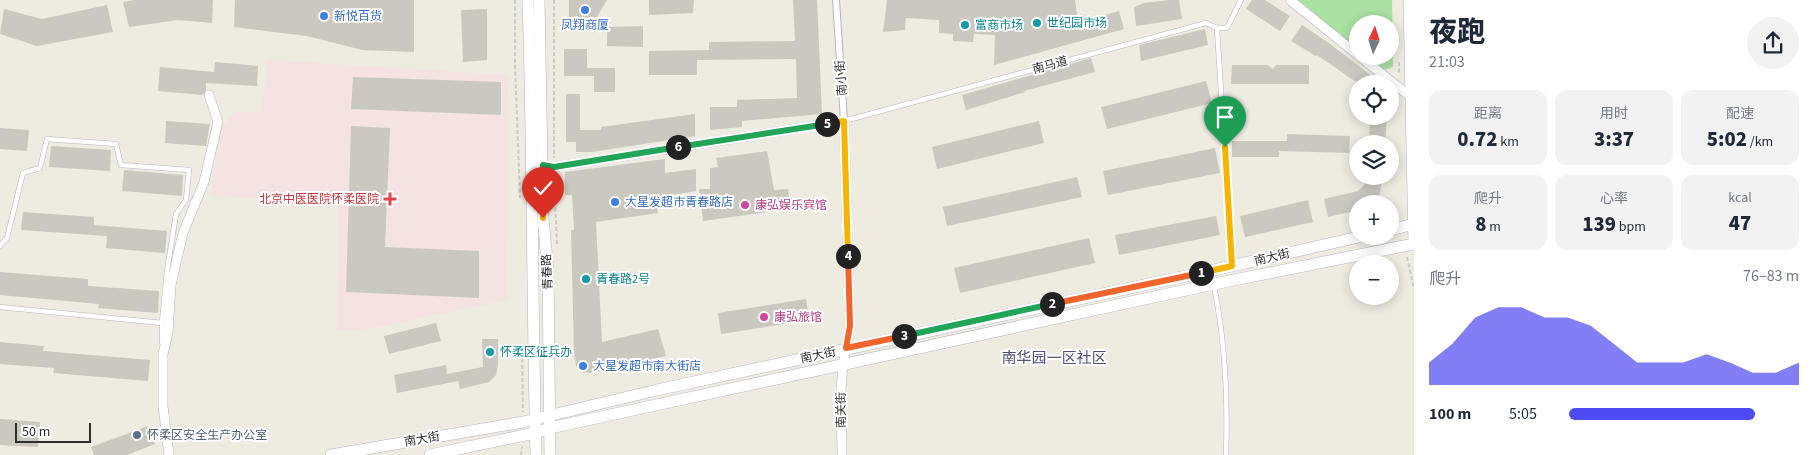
<!DOCTYPE html>
<html lang="zh">
<meta charset="utf-8">
<style>
body{margin:0;font-family:"Source Sans 3","Noto Sans SC",sans-serif;background:#f2f2f3;color:#1f2937;height:100vh;display:flex;flex-direction:column;font-size:19px;white-space:nowrap}
*{box-sizing:border-box;margin:0}
p{font-size:16px;color:#747a83}
.icon{flex:none;width:28px;height:28px;fill:none;stroke:currentColor;stroke-width:2;stroke-linecap:round;stroke-linejoin:round}
.map{position:relative;flex:1;overflow:hidden}
.sheet{display:flex;flex-direction:column;background:#fff;width:400px}
.sheet>*{flex:none}
.needle{width:32px;rotate:4deg}
.fabs{position:absolute;left:1349px;top:15px;display:grid;gap:10px}
.fabs a{display:grid;place-items:center;width:50px;height:50px;border-radius:50%;background:#fff;box-shadow:0 2px 12px #0003;font-size:25px}
.scale{position:absolute;left:15px;bottom:12px;width:76px;box-sizing:border-box;padding-left:5px;border:2px solid #2e2e2e;border-top:0;font-size:14px;line-height:18px;white-space:nowrap;color:#2e2e2e;-webkit-text-stroke:4px #fff;paint-order:stroke}
.pin{position:absolute;display:grid;place-items:center;width:42px;height:42px;color:#fff;margin:-51px -21px;border-radius:50% 50% 50% 0;rotate:-45deg;box-shadow:0 0 5px #0007}
.pin .icon{rotate:45deg}
.km{position:absolute;width:25px;height:25px;margin:-12px;border-radius:50%;background:#222;color:#fff;font-size:14px;line-height:25px;text-align:center}
.round{display:grid;place-items:center;flex:none;width:52px;height:52px;border-radius:26px;background:#f2f2f3}
.summary{display:flex;align-items:center;justify-content:space-between;height:85px;padding:0 15px}
h1{font-size:28px;font-weight:800;line-height:38px}
.metrics{display:grid;grid-template-columns:repeat(3,1fr);gap:8px;height:85px;padding:5px 15px}
.metrics div{display:grid;align-content:center;border-radius:12px;background:#f2f2f3;text-align:center}
.metrics b{font-size:21px;font-weight:800}
.metrics small{font-size:14px;font-weight:400}
.metrics p{font-size:14px}
.chart{height:140px;padding:10px 15px}
.chart p{display:flex;justify-content:space-between}
.chart svg{width:100%;height:90px;margin-top:5px;fill:#4e4af3;opacity:.7}
ul{padding:0 15px;list-style:none;font-size:16px}
li{display:grid;grid-template-columns:80px 60px 1fr;align-items:center;height:38px}
li i{height:12px;border-radius:6px;background:#4e4af3}
main{display:flex;flex:1;min-height:0}
.map>svg:first-child{display:block}
.medical{fill:#f4e3e0}
.green{fill:#a9e2a1}
.building{fill:#cac9bf}
.lines{fill:none;stroke-linecap:round;stroke-linejoin:round}
.service-casing{stroke:#b5b4c0;stroke-width:5.5}
.pedestrian-casing{stroke:#b5b4c0;stroke-width:8}
.minor-casing{stroke:#b5b4c0;stroke-width:10}
.secondary-casing{stroke:#b5b4c0;stroke-width:12}
.path{stroke:#c9c9c9;stroke-width:2;stroke-dasharray:4 2.5;stroke-linecap:butt}
.service{stroke:#fff;stroke-width:4.5}
.pedestrian{stroke:#fff;stroke-width:6}
.minor{stroke:#fff;stroke-width:9}
.secondary{stroke:#fff;stroke-width:11}
.split-1-casing{stroke:#fff;stroke-width:10}
.split-2-casing{stroke:#fff;stroke-width:10}
.split-3-casing{stroke:#fff;stroke-width:10}
.split-4-casing{stroke:#fff;stroke-width:10}
.split-5-casing{stroke:#fff;stroke-width:10}
.split-6-casing{stroke:#fff;stroke-width:10}
.split-7-casing{stroke:#fff;stroke-width:10}
.split-8-casing{stroke:#fff;stroke-width:10}
.split-1{stroke:#f5b400;stroke-width:6}
.split-2{stroke:#f0652b;stroke-width:6}
.split-3{stroke:#22a559;stroke-width:6}
.split-4{stroke:#f0652b;stroke-width:6}
.split-5{stroke:#f5b400;stroke-width:6}
.split-6{stroke:#22a559;stroke-width:6}
.split-7{stroke:#22a559;stroke-width:6}
.split-8{stroke:#f5b400;stroke-width:6}
.shop-dot{fill:#3f7fe0;stroke:#fff;stroke-width:2}
.culture-dot{fill:#0f9aa8;stroke:#fff;stroke-width:2}
.health-dot{fill:#e0444e;stroke:#fff;stroke-width:2}
.hotel-dot{fill:#d1479c;stroke:#fff;stroke-width:2}
.service-dot{fill:#5c6f8a;stroke:#fff;stroke-width:2}
.labels{text-anchor:middle;stroke-width:4;stroke-linejoin:round;paint-order:stroke}
.shop-label{font-size:12px;fill:#366cbe;stroke:#fff;text-anchor:start}
.culture-label{font-size:12px;fill:#0d838f;stroke:#fff;text-anchor:start}
.street-label{font-size:12px;fill:#2e2e2e;stroke:#fff}
.health-label{font-size:12px;fill:#be3a42;stroke:#fff;text-anchor:end}
.hotel-label{font-size:12px;fill:#b23c85;stroke:#fff;text-anchor:start}
.service-label{font-size:12px;fill:#4e5e75;stroke:#fff;text-anchor:start}
.quarter-label{font-size:15px;fill:#504f7d;stroke:#fff}
</style>
<main>
<div class="map">
<svg width="1414" height="455" viewBox="0 0 1414 455">
<rect width="100%" height="100%" fill="#eeebe1"/>
<!-- medical -->
<polygon class="medical" points="268,60 508,75 507,300 373,328 337,331 338,204 211,195 221,129 235,112 261,113"/>
<!-- green -->
<polygon class="green" points="1298,0 1392,0 1393,67 1385,70 1368,56 1390,56 1390,24 1358,24 1357,48"/>
<!-- building -->
<g class="building">
<polygon points="135,0 213,0 212,23 178,20 129,27 123,2"/>
<polygon points="235,0 414,0 414,52 362,50 307,36 234,27"/>
<polygon points="569,0 607,0 597,17 569,19"/>
<polygon points="649,0 694,0 693,13 649,15"/>
<polygon points="793,0 817,0 822,114 742,121 742,127 710,130 710,107 737,107 737,100 797,98 796,59 697,60 697,75 649,75 649,51 709,50 709,42 795,41"/>
<polygon points="887,0 1075,0 1078,22 1119,11 1124,29 994,65 995,35 974,34 973,42 953,41 953,34 939,33 939,20 906,18 905,30 883,32"/>
<polygon points="1170,0 1179,0 1182,19 1136,26 1134,7 1144,3"/>
<polygon points="1252,0 1265,0 1290,16 1280,31 1246,9"/>
<polygon points="107,5 113,32 37,46 0,34 4,9 42,19"/>
<polygon points="487,9 487,60 463,62 461,10"/>
<polygon points="1302,25 1326,41 1382,84 1359,84 1317,55 1316,56 1291,41"/>
<polygon points="643,26 643,47 607,46 607,27"/>
<polygon points="1205,29 1208,45 1141,61 1139,45"/>
<polygon points="564,49 587,49 587,68 615,68 615,92 594,92 594,76 564,76"/>
<polygon points="1091,58 1095,72 1024,91 1025,92 966,110 962,95"/>
<polygon points="215,62 258,66 257,86 206,83 206,90 203,95 158,91 160,67 214,72"/>
<polygon points="1232,65 1267,65 1273,69 1276,65 1309,65 1309,84 1231,84"/>
<polygon points="353,77 501,82 501,115 351,109"/>
<polygon points="1206,81 1212,103 1107,129 1101,107"/>
<polygon points="566,94 580,94 580,130 601,130 601,127 695,114 695,136 592,152 576,152 576,142 566,142"/>
<polygon points="1370,116 1387,116 1385,143 1369,143"/>
<polygon points="166,121 210,124 206,146 165,143"/>
<polygon points="1039,121 1044,143 937,169 932,147"/>
<polygon points="351,126 390,128 385,247 479,251 479,298 346,292"/>
<polygon points="0,128 29,130 27,151 0,149"/>
<polygon points="1287,134 1350,136 1349,153 1279,151 1279,157 1232,157 1232,141 1287,141"/>
<polygon points="51,146 111,150 110,171 49,167"/>
<polygon points="1215,148 1220,173 1108,195 1103,171"/>
<polygon points="767,151 774,190 788,189 790,209 703,221 699,189 710,189 710,168 718,167 716,158"/>
<polygon points="665,159 665,173 696,169 696,191 656,198 658,213 596,222 602,342 658,329 666,356 589,373 581,372 576,366 574,353 571,230 574,230 572,195 565,195 565,172"/>
<polygon points="124,170 183,175 182,196 122,191"/>
<polygon points="1366,176 1383,176 1379,197 1372,204 1358,204 1358,210 1328,217 1324,199 1358,191 1365,184"/>
<polygon points="1077,177 1082,197 947,226 943,207"/>
<polygon points="1308,200 1313,222 1245,237 1240,216"/>
<polygon points="23,212 94,217 94,225 167,231 165,253 106,248 107,236 21,230"/>
<polygon points="1216,216 1220,235 1119,255 1115,235"/>
<polygon points="1089,238 1095,263 960,293 954,268"/>
<polygon points="0,272 88,279 88,286 159,291 158,313 98,308 99,304 0,295"/>
<polygon points="806,299 809,320 721,334 718,313"/>
<polygon points="436,323 441,341 389,354 384,336"/>
<polygon points="482,339 498,339 498,365 496,375 489,382 460,389 458,381 397,393 394,375 446,365 447,374 483,367"/>
<polygon points="0,342 44,346 43,351 150,360 148,381 53,373 54,368 0,364"/>
<polygon points="0,419 40,422 38,447 0,445"/>
<polygon points="148,426 155,444 127,455 94,455 91,447"/>
</g>
<g class="lines">
<!-- service casing -->
<g class="service-casing">
<g id="service">
<polyline points="1217,28 1232,266"/>
<polyline points="844,121 1206,23 1217,28 1227,28 1241,0"/>
<polyline points="0,246 7,238 23,173 40,168 47,139 116,144 121,165 189,170 186,200 176,214 167,271 162,323 162,342"/>
<path d="M1214,286C1225,341 1228,398 1226,455"/>
<polyline points="0,307 162,323"/>
</g>
</g>
<!-- pedestrian casing -->
<g class="pedestrian-casing">
<polyline id="pedestrian" points="836,0 844,121"/>
</g>
<!-- minor casing -->
<g class="minor-casing">
<g id="minor">
<polyline points="1290,0 1358,55"/>
<polyline points="1359,56 1411,97"/>
<polyline points="543,165 554,167 844,121 850,326 843,365 841,389 842,455"/>
<polyline points="169,455 163,406 163,354 168,333 171,285 183,233 204,182 218,122 209,95"/>
</g>
</g>
<!-- secondary casing -->
<g class="secondary-casing">
<g id="secondary">
<path d="M528,0C533,152 532,303 536,455"/>
<polyline points="539,0 543,218 548,271 550,455"/>
<polyline points="1409,0 1414,244"/>
<polyline points="1390,230 1414,224"/>
<polyline points="331,455 523,422 657,390 1214,270 1363,236"/>
<polyline points="430,455 535,433 550,428 1214,284 1414,244"/>
</g>
</g>
<!-- path -->
<g class="path">
<polyline points="515,0 515,64 520,198"/>
<polyline points="554,0 554,158"/>
<polyline points="1399,62 1399,75"/>
<polyline points="554,175 557,245"/>
<polyline points="1407,257 1414,289"/>
<polyline points="522,352 523,412"/>
<polyline points="521,455 522,447"/>
</g>
<!-- service -->
<use href="#service" class="service"/>
<!-- pedestrian -->
<use href="#pedestrian" class="pedestrian"/>
<!-- minor -->
<use href="#minor" class="minor"/>
<!-- secondary -->
<use href="#secondary" class="secondary"/>
</g>
<g class="lines">
<!-- split-1 casing -->
<g class="split-1-casing">
<polyline id="split-1" points="1201,273 1232,266 1225,147"/>
</g>
<!-- split-2 casing -->
<g class="split-2-casing">
<polyline id="split-2" points="1052,304 1201,273"/>
</g>
<!-- split-3 casing -->
<g class="split-3-casing">
<polyline id="split-3" points="904,336 1052,304"/>
</g>
<!-- split-4 casing -->
<g class="split-4-casing">
<polyline id="split-4" points="848,256 850,326 846,348 904,336"/>
</g>
<!-- split-5 casing -->
<g class="split-5-casing">
<polyline id="split-5" points="827,124 844,121 848,256"/>
</g>
<!-- split-6 casing -->
<g class="split-6-casing">
<polyline id="split-6" points="678,147 827,124"/>
</g>
<!-- split-7 casing -->
<g class="split-7-casing">
<polyline id="split-7" points="543,180 543,165 554,167 678,147"/>
</g>
<!-- split-8 casing -->
<g class="split-8-casing">
<polyline id="split-8" points="543,218 543,180"/>
</g>
<!-- split-1 -->
<use href="#split-1" class="split-1"/>
<!-- split-2 -->
<use href="#split-2" class="split-2"/>
<!-- split-3 -->
<use href="#split-3" class="split-3"/>
<!-- split-4 -->
<use href="#split-4" class="split-4"/>
<!-- split-5 -->
<use href="#split-5" class="split-5"/>
<!-- split-6 -->
<use href="#split-6" class="split-6"/>
<!-- split-7 -->
<use href="#split-7" class="split-7"/>
<!-- split-8 -->
<use href="#split-8" class="split-8"/>
</g>
<!-- markers -->
<g class="shop-dot">
<circle cx="585" cy="10" r="5"/>
<circle cx="324" cy="16" r="5"/>
<circle cx="615" cy="202" r="5"/>
<circle cx="583" cy="366" r="5"/>
</g>
<g class="culture-dot">
<circle cx="1037" cy="23" r="5"/>
<circle cx="965" cy="25" r="5"/>
<circle cx="586" cy="279" r="5"/>
<circle cx="490" cy="352" r="5"/>
</g>
<path class="health-dot" d="M387.5 191.5h5v5h5v5h-5v5h-5v-5h-5v-5h5z"/>
<g class="hotel-dot">
<circle cx="745" cy="205" r="5"/>
<circle cx="764" cy="317" r="5"/>
</g>
<circle class="service-dot" cx="137" cy="435" r="5"/>
<g class="labels">
<!-- shop labels -->
<g class="shop-label">
<text x="334" y="20">新悦百货</text>
<text x="585" y="29" text-anchor="middle">凤翔商厦</text>
<text x="625" y="206">大星发超市青春路店</text>
<text x="593" y="370">大星发超市南大街店</text>
</g>
<!-- culture labels -->
<g class="culture-label">
<text x="1047" y="27">世纪园市场</text>
<text x="975" y="29">富商市场</text>
<text x="596" y="283">青春路2号</text>
<text x="500" y="356">怀柔区征兵办</text>
</g>
<!-- street labels -->
<g class="street-label">
<text transform="translate(1050 65) rotate(-15)" y="4">南马道</text>
<text transform="translate(841 78) rotate(-94)" y="4">南小街</text>
<text transform="translate(1272 257) rotate(-13)" y="4">南大街</text>
<text transform="translate(547 272) rotate(-93)" y="4">青春路</text>
<text transform="translate(818 355) rotate(-12)" y="4">南大街</text>
<text transform="translate(841 410) rotate(-91)" y="4">南关街</text>
<text transform="translate(422 439) rotate(-10)" y="4">南大街</text>
</g>
<!-- health labels -->
<g class="health-label">
<text x="379" y="203">北京中医医院怀柔医院</text>
</g>
<!-- hotel labels -->
<g class="hotel-label">
<text x="755" y="209">康弘娱乐宾馆</text>
<text x="774" y="321">康弘旅馆</text>
</g>
<!-- service labels -->
<g class="service-label">
<text x="147" y="439">怀柔区安全生产办公室</text>
</g>
<!-- quarter labels -->
<g class="quarter-label">
<text x="1054" y="363">南华园一区社区</text>
</g>
</g>
</svg>
<div class="fabs">
<a><svg class="needle" viewBox="-14 -14 28 28"><path d="M0-13l5 13h-10z" fill="#e53935"/><path d="M0 13l5-13h-10z" fill="#747a83"/></svg></a>
<a><svg class="icon" aria-label="locate" viewBox="0 0 24 24"><circle cx="12" cy="12" r="6"/><path d="M12 2v4M12 18v4M2 12h4M18 12h4"/></svg></a>
<a><svg class="icon" aria-label="layers" viewBox="0 0 24 24"><path d="M12 4l9 5-9 5-9-5zM3 14l9 5 9-5"/></svg></a>
<a>+</a>
<a>−</a>
</div>
<div class="scale">50 m</div>
<div class="pin" style="left:1225px;top:147px;background:#1e9e55"><svg class="icon" aria-label="arrive" viewBox="0 0 24 24"><path d="M6 21V4h12l-3 4 3 4H6"/></svg></div>
<div class="pin" style="left:543px;top:218px;background:#d93025"><svg class="icon" aria-label="check" viewBox="0 0 24 24"><path d="M5 12l5 5 9-10"/></svg></div>
<b class="km" style="left:1201px;top:273px">1</b>
<b class="km" style="left:1052px;top:304px">2</b>
<b class="km" style="left:904px;top:336px">3</b>
<b class="km" style="left:848px;top:256px">4</b>
<b class="km" style="left:827px;top:124px">5</b>
<b class="km" style="left:678px;top:147px">6</b>
</div>
<section class="sheet">
<div class="summary"><div><h1>夜跑</h1><p>21:03</p></div><a class="round"><svg class="icon" aria-label="share" viewBox="0 0 24 24"><path d="M12 15V3M7 8l5-5 5 5M5 13v7h14v-7"/></svg></a></div>
<div class="metrics">
<div><p>距离</p><b>0.72<small> km</small></b></div>
<div><p>用时</p><b>3:37</b></div>
<div><p>配速</p><b>5:02<small> /km</small></b></div>
</div>
<div class="metrics">
<div><p>爬升</p><b>8<small> m</small></b></div>
<div><p>心率</p><b>139<small> bpm</small></b></div>
<div><p>kcal</p><b>47</b></div>
</div>
<div class="chart"><p><span>爬升</span>76–83 m</p>
<svg viewBox="0 0 160 44" preserveAspectRatio="none"><path d="M0 44V33L10 24L20 11L30 6L40 6L50 11L60 11L70 15L80 24L90 33L100 33L110 33L120 29L130 33L140 38L150 38L160 33V44z"/></svg>
</div>
<ul>
<li><b>100 m</b>5:05<i style="width:81%"></i></li>
</ul>
</section>
</main>
